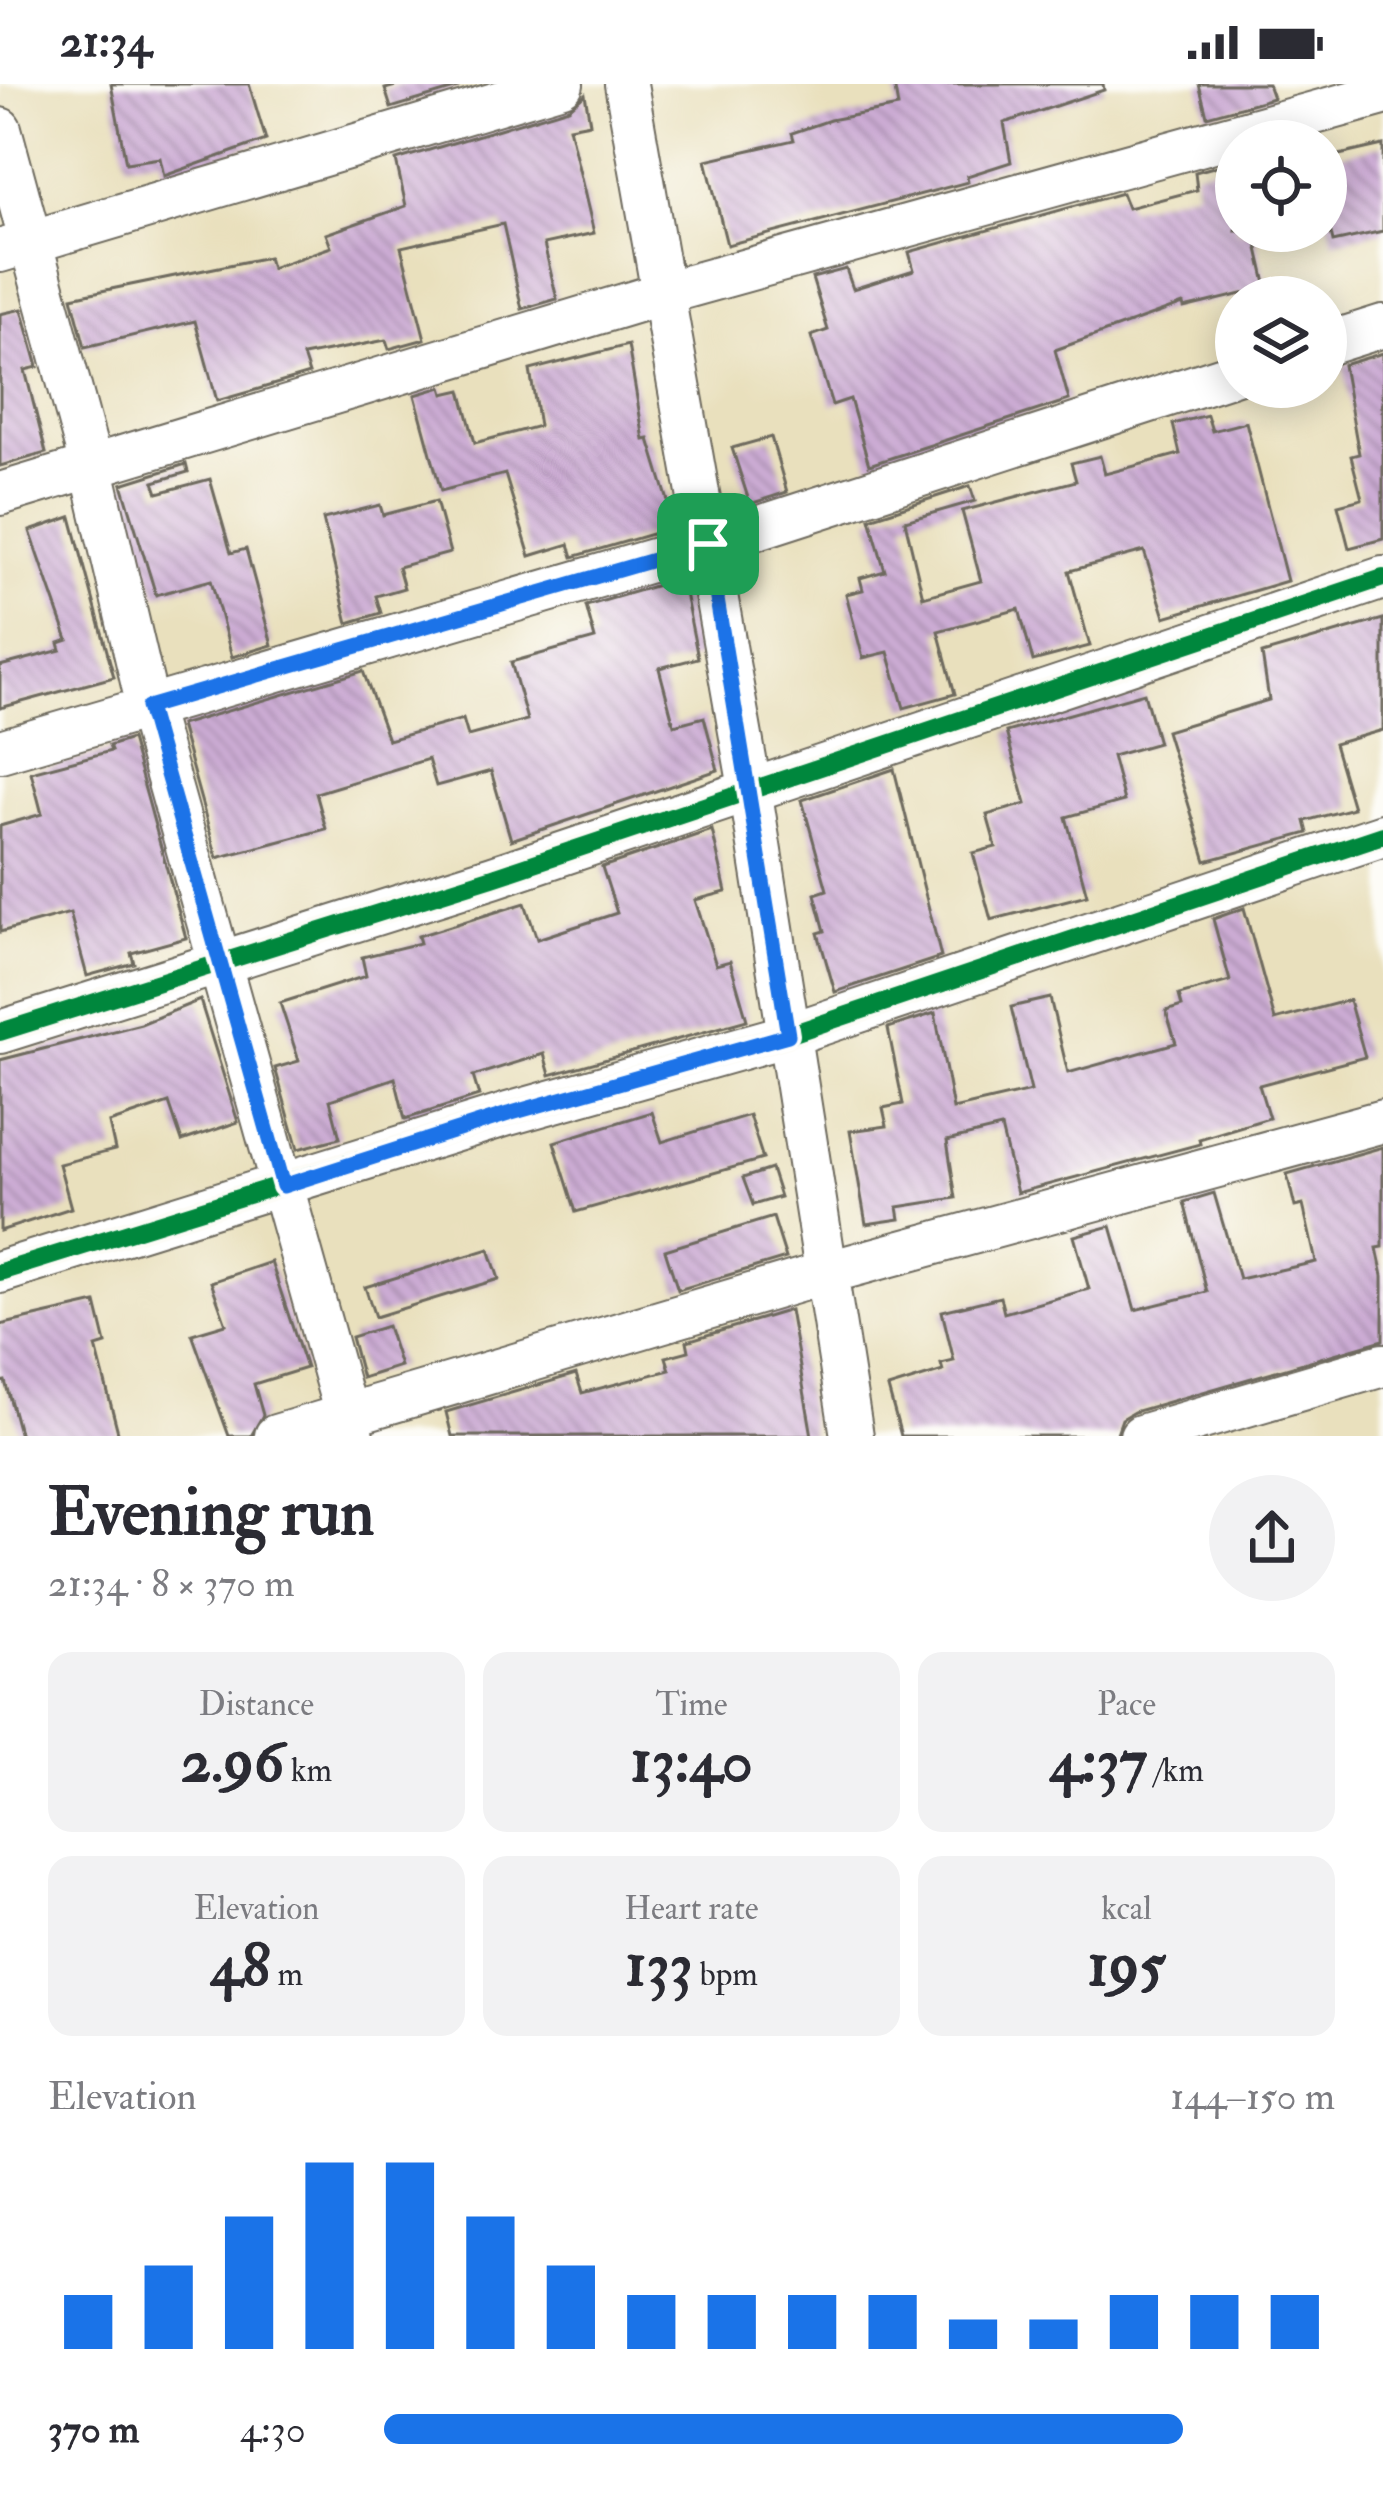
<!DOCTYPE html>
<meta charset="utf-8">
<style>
body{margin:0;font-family:"IM FELL Double Pica",serif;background:#f2f2f3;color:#2b2b33;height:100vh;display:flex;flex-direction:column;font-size:45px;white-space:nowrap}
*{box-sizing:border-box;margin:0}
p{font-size:39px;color:#7c7c81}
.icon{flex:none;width:66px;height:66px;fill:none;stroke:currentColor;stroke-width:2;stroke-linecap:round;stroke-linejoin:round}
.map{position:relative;height:1352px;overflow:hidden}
.side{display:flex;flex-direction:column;background:#fff;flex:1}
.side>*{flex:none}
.buttons{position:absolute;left:1215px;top:36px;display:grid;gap:24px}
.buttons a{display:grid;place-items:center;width:132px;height:132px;border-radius:50%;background:#fff;box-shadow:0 6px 30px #0003;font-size:60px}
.pin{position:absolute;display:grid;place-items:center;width:102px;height:102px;color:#fff;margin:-51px;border-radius:24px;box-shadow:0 6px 18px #0006}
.round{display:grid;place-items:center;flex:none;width:126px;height:126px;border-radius:63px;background:#f2f2f3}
.summary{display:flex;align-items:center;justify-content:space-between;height:204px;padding:0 48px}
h1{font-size:66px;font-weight:800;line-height:90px}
.metrics{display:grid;grid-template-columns:repeat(3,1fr);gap:18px;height:204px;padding:12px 48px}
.metrics div{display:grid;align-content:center;border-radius:24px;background:#f2f2f3;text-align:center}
.metrics b{font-size:60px;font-weight:800}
.metrics small{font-size:33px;font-weight:400}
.metrics p{font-size:33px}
.chart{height:336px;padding:24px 48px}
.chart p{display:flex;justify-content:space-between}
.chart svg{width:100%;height:216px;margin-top:12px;stroke:#1a73e8;stroke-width:6}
ul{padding:0 48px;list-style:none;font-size:39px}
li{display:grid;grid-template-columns:192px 144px 1fr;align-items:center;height:90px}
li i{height:30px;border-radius:15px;background:#1a73e8}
.status{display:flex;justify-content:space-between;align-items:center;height:84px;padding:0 60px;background:#fff;direction:ltr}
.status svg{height:33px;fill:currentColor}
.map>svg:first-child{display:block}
.building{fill:url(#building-back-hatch)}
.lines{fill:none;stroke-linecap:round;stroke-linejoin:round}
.street-casing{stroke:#6e6a5e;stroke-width:46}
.street{stroke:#fff;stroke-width:42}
.cycleway-casing{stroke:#fdfcf7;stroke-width:26}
.cycleway{stroke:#00873e;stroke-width:18}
.route-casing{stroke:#fff;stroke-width:24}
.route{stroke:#1a73e8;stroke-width:15}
</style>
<div class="status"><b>21:34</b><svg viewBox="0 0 49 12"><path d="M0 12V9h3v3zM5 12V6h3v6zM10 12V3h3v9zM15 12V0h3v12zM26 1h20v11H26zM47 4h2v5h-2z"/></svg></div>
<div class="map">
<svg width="1383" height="1352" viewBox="0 0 1383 1352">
<defs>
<pattern id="building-back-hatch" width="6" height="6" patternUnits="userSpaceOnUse" patternTransform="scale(3)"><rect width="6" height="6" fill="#ccacd4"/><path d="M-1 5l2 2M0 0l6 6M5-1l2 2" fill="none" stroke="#a68cac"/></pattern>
</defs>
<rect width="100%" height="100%" fill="#fdfcf7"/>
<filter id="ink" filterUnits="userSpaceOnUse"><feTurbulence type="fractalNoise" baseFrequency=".00833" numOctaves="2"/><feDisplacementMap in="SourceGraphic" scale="24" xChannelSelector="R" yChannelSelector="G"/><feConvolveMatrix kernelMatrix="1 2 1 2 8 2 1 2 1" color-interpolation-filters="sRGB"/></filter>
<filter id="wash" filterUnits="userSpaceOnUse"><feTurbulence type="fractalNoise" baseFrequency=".004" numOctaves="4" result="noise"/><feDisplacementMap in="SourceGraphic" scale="48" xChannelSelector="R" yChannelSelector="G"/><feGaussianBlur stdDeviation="2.7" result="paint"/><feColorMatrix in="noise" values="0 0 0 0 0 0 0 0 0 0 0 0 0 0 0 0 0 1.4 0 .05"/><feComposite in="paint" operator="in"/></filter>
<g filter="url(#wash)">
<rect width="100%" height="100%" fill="#e9e0bd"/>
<g id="blocks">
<!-- building -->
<g class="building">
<polygon points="111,0 249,0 266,56 164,92 160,74 126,79"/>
<polygon points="403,0 457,0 458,4 391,24 385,5"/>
<polygon points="894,0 1103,0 1104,6 1004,39 1011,78 967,92 968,98 727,161 706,76 794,56 792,49 830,36 898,23"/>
<polygon points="1199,0 1268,0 1273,14 1207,32"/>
<polygon points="585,10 590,39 569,43 594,149 544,160 557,215 522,225 503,140 401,163 425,255 389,265 386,256 303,272 309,290 252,307 217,317 195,237 85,263 72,213 268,173 271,184 331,163 326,150 406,122 396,76 569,24"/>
<polygon points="1383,61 1383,147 1333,158 1326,126 1326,74"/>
<polygon points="1236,77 1236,147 1254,147 1267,204 1184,224 1183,220 1055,266 1069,316 869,381 850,315 832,321 811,252 828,246 812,194 846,185 853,205 914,186 909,168 1122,109 1128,124 1197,106 1195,88"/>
<polygon points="22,225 38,283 25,286 46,369 0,382 0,230"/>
<polygon points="628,261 644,356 649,355 676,443 573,473 569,460 530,472 505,390 441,407 415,311 442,303 444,310 461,306 475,359 539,342 530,286"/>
<polygon points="1383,269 1383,455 1349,464 1338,421 1362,415 1351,372 1359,370 1343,281"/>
<polygon points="1207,331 1212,347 1246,338 1287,497 1165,533 1144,467 1069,487 1090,562 1033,577 1019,525 938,547 955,610 904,624 888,568 863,574 846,510 863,506 860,494 885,487 870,434 970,402 975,417 905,437 923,513 981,497 962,427 1076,397 1071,379 1100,372 1105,390 1180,370 1173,340"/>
<polygon points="771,353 787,408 750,420 732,364"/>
<polygon points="186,380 188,388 154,398 158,409 210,395 231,469 246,465 272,561 232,573 211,496 156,511 122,400"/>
<polygon points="436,417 450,469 398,483 404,504 376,512 381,529 348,539 323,435 380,421 383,431"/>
<polygon points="71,433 114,593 0,624 0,582 61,566 59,559 68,556 30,447"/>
<polygon points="682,494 698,574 659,584 674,641 704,633 718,686 511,756 491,687 436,702 428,675 316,709 326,745 217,774 180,641 363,587 388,656 463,635 468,652 527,636 511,578 595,555 586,522"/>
<polygon points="1383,535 1383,646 1334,660 1353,724 1305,737 1308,749 1206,777 1166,647 1269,616 1262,570"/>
<polygon points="1144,609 1158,659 1112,672 1124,717 1066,733 1087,811 991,836 973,769 996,763 987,731 1026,720 1006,648"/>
<polygon points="131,655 186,854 131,869 134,879 87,892 70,829 0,848 0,742 42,730 31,688 111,667 109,662"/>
<polygon points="894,685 941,873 835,908 818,849 825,847 815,810 827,806 802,716"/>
<polygon points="712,746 726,808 695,816 716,881 730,877 747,936 550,991 544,970 473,992 479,1012 405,1035 395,994 330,1016 340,1054 298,1065 275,984 299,977 280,919 366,892 362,873 420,859 418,852 525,819 537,855 617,829 602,783"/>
<polygon points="1244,824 1275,936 1349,916 1365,973 1259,1001 1269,1034 1199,1055 1200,1060 1017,1109 1001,1044 947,1057 956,1114 898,1123 900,1135 866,1140 850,1047 887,1042 883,1024 903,1020 888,944 935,929 953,1025 1031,1007 1011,923 1050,914 1068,989 1176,959 1166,927 1182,922 1179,911 1230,897 1213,835"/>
<polygon points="200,916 238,1038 182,1057 169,1019 109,1039 115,1066 59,1080 71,1124 0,1147 0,976 141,940"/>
<polygon points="652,1028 662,1058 749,1031 763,1075 576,1128 554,1058"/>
<polygon points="1383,1063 1383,1163 1377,1164 1383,1192 1383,1256 1134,1328 1122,1335 1116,1352 901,1352 888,1304 943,1287 941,1280 954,1277 942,1227 1000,1213 1004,1229 1089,1205 1074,1152 1111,1142 1135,1226 1207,1208 1184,1118 1214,1109 1239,1195 1316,1178 1303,1121 1295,1123 1287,1090"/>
<polygon points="771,1085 780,1113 753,1121 743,1094"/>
<polygon points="773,1133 786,1174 678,1206 665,1166"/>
<polygon points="489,1165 499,1195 375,1233 365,1203"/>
<polygon points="271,1178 306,1284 254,1300 263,1331 251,1352 229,1352 192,1250 226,1240 211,1198"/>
<polygon points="96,1219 106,1260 96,1263 119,1352 20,1352 5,1297 0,1298 0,1241"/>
<polygon points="790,1226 812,1352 452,1352 446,1328 576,1290 582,1309 670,1286 666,1273 689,1267 687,1257"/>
<polygon points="387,1242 400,1282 362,1294 351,1253"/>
</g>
</g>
</g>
<g filter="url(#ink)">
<use href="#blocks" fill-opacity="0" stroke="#6e6a5e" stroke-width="3"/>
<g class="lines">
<!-- street casing -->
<g class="street-casing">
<g id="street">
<polyline points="626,0 750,704 852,1352"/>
<polyline points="0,45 91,381 148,623 352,1352"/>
<polyline points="0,167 562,0"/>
<polyline points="1326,260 1383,242"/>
<polyline points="0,410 664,209 1383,10"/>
<polyline points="0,667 708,460 1236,289"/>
<polyline points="0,948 493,793 1383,494"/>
<polyline points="0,1188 508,1030 788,951 1383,751"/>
<polyline points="276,1352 825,1189 1383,1037"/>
<polyline points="1141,1352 1383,1281"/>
</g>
</g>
<!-- street -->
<use href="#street" class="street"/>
<!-- cycleway casing -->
<g class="cycleway-casing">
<g id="cycleway">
<polyline points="0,948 493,793 1383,494"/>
<polyline points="0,1188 508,1030 788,951 1383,751"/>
</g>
</g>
<!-- cycleway -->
<use href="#cycleway" class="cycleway"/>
</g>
</g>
<g class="lines" filter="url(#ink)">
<!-- route casing -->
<g class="route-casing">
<polygon id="route" points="708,460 788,951 508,1030 283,1102 148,623"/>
</g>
<!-- route -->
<use href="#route" class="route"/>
</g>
</svg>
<div class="buttons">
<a><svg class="icon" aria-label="locate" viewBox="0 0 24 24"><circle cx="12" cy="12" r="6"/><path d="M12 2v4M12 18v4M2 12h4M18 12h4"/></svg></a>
<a><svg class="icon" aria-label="layers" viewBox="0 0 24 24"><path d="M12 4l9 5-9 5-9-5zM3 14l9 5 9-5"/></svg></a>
</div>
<div class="pin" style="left:708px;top:460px;background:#1e9e55"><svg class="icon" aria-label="arrive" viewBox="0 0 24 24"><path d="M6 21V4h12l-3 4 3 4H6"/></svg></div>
</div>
<section class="side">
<div class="summary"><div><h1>Evening run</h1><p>21:34 · 8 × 370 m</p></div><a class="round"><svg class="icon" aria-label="share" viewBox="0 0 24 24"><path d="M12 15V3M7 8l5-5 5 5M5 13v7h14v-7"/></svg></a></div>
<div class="metrics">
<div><p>Distance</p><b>2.96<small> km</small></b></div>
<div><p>Time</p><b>13:40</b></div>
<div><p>Pace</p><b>4:37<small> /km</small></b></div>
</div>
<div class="metrics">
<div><p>Elevation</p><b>48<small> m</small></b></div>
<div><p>Heart rate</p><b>133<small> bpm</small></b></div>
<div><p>kcal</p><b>195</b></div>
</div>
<div class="chart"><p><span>Elevation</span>144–150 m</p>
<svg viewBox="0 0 160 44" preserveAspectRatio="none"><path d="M5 44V33M15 44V27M25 44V17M35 44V6M45 44V6M55 44V17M65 44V27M75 44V33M85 44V33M95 44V33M105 44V33M115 44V38M125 44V38M135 44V33M145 44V33M155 44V33"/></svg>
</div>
<ul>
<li><b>370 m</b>4:30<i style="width:84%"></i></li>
</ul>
</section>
